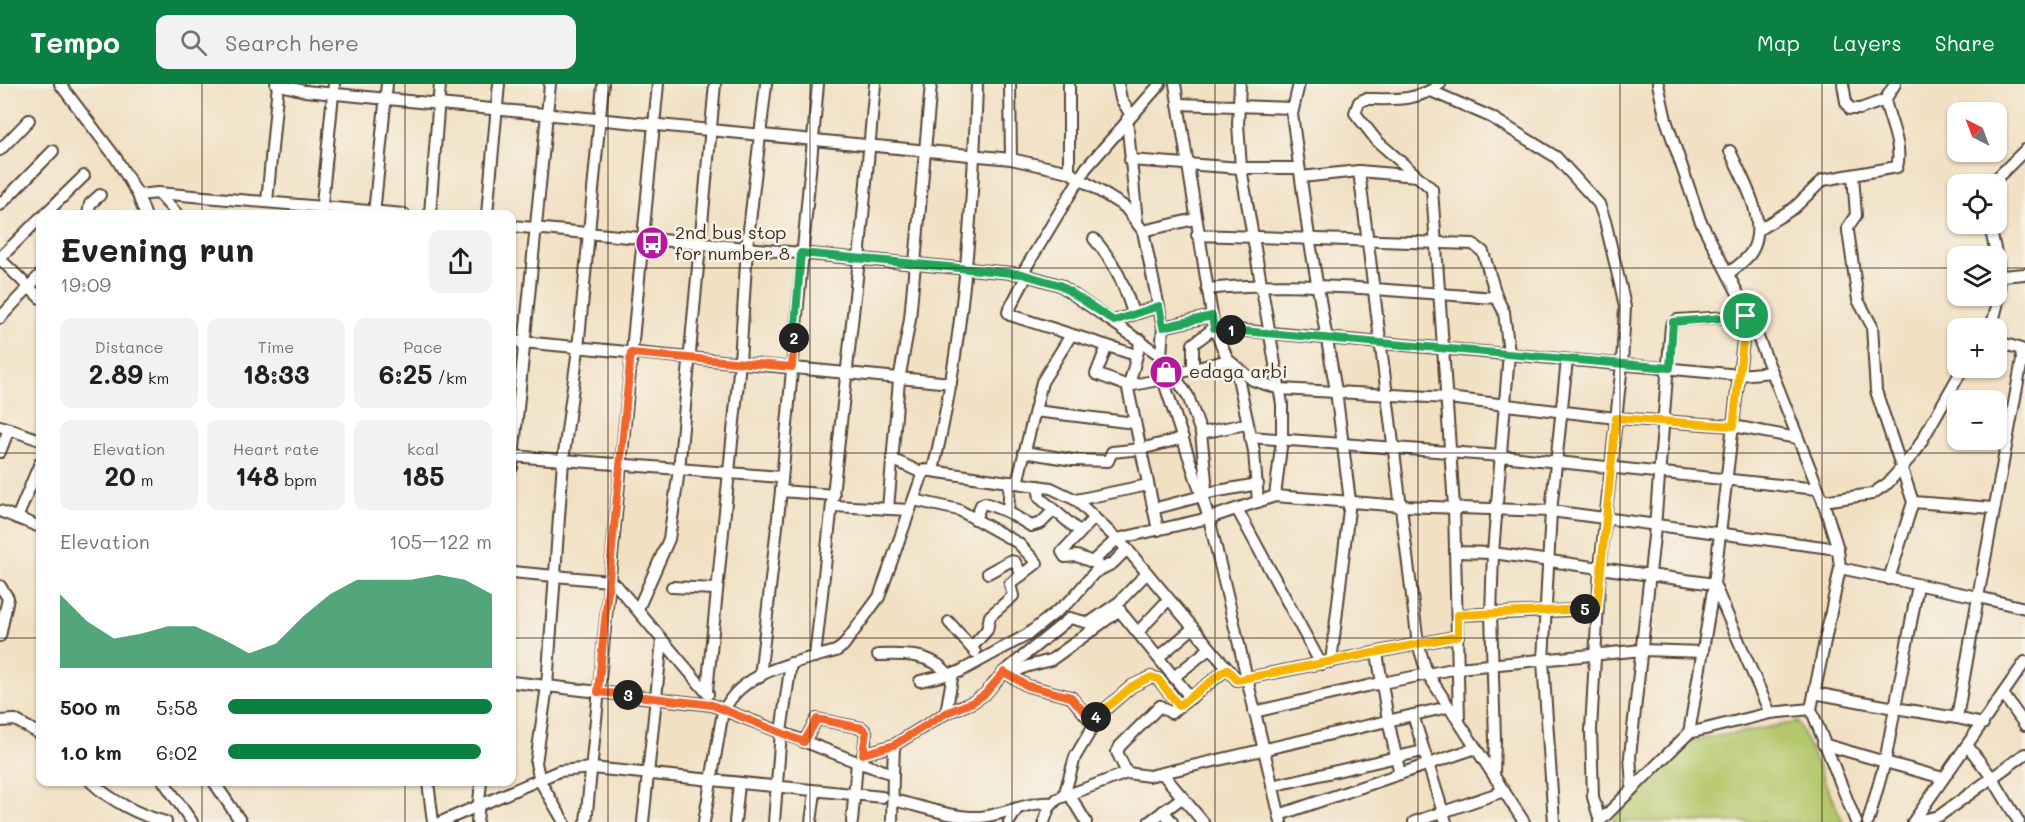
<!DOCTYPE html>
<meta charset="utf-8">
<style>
body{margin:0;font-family:Mali,sans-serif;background:#f2f2f2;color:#202124;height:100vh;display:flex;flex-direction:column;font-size:22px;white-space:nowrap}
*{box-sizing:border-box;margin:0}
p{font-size:20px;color:#757577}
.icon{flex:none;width:33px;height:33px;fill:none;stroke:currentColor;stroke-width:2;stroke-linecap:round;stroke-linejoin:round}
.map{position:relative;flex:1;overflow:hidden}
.drawer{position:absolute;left:36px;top:126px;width:480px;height:576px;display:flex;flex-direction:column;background:#fff;border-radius:12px;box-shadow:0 2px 4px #0004}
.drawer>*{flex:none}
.needle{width:39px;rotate:318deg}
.fabs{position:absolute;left:1947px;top:18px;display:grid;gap:12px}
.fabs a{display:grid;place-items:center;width:60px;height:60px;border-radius:12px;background:#fff;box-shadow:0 2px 4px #0004;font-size:30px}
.pin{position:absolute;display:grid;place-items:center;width:51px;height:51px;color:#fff;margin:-26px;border:3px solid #fff;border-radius:50%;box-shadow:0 2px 6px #0007}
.km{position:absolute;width:30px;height:30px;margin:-15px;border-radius:50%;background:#222;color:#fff;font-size:16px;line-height:30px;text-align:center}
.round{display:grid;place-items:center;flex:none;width:63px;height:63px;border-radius:12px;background:#f2f2f2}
.summary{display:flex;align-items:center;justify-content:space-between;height:102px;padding:0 24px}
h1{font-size:33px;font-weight:800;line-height:45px}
.metrics{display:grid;grid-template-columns:repeat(3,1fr);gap:9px;height:102px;padding:6px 24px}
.metrics div{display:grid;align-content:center;border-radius:12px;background:#f2f2f2;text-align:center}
.metrics b{font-size:26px;font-weight:800}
.metrics small{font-size:16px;font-weight:400}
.metrics p{font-size:16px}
.chart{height:168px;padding:12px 24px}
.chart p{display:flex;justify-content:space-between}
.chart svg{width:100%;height:108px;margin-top:6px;fill:#0b8043;opacity:.7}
ul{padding:0 24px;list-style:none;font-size:20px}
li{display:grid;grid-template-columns:96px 72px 1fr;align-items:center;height:45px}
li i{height:15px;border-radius:8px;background:#0b8043}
header{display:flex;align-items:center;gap:36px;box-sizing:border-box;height:84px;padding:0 30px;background:#0b8043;color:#fff}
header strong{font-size:28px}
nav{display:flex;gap:33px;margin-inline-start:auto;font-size:21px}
.search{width:420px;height:54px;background:#f2f2f2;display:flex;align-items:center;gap:15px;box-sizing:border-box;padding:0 21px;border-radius:12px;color:#757577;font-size:22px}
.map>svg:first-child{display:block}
.green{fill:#b4c76a;stroke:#787844;stroke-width:1.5}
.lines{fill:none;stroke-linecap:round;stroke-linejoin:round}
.minor-casing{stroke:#564537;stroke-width:14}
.minor{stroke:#fff;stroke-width:10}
.split-1-casing{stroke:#fff;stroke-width:12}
.split-2-casing{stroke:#fff;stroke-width:12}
.split-3-casing{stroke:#fff;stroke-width:12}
.split-4-casing{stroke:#fff;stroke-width:12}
.split-5-casing{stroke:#fff;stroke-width:12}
.split-6-casing{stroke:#fff;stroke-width:12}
.split-1{stroke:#22a559;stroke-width:8}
.split-2{stroke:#22a559;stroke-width:8}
.split-3{stroke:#f0652b;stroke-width:8}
.split-4{stroke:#f0652b;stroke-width:8}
.split-5{stroke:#f5b400;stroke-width:8}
.split-6{stroke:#f5b400;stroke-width:8}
.grid{fill:none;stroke:#3b2a1e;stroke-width:1.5;stroke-opacity:0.55}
.labels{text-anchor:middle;stroke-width:5;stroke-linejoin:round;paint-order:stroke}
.poi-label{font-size:18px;fill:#3b2a1e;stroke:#f7f3e8;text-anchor:start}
</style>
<header>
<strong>Tempo</strong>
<div class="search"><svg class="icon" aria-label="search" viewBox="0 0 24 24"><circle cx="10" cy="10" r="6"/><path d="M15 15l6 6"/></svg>Search here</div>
<nav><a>Map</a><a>Layers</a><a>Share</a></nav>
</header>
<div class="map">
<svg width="2025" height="738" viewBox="0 0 2025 738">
<rect width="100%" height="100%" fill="#f7f3e8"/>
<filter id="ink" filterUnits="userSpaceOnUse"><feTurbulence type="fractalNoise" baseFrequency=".0167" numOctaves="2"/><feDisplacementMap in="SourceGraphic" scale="12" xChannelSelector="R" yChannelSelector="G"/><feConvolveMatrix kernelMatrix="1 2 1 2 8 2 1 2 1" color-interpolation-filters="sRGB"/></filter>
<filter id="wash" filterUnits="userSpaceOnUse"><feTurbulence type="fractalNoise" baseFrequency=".008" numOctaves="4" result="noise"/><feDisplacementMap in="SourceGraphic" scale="24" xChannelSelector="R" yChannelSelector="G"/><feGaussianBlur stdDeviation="1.35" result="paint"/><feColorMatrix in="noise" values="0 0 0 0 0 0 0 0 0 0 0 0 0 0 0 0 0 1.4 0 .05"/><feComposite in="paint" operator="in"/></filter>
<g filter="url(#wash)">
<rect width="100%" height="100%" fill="#f1e0c2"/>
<!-- green -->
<polygon class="green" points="1798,638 1843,738 1611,738 1692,657"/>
</g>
<g filter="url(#ink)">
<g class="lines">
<!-- minor casing -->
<g class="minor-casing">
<g id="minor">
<polyline points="60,0 116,74 138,111 158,109 404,130"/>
<polyline points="276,0 305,7 1011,75 1069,88 1125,123 1143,147 1163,243 1161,272 1188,312 1201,349 1206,396 1204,419"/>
<polyline points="1010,0 1011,75"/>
<polyline points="1069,0 1069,88"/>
<polyline points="1118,0 1121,15 1131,31"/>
<polyline points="1175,0 1214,244 1228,276 1175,290"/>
<polyline points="1240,0 1238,40 1241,84 1282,320 1282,355 1275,412"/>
<polyline points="1299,0 1292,30 1309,153 1336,307 1350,417 1331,578"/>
<path d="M1440,0C1418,18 1392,15 1365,15L1359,18L1355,29L1377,57L1432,105L1454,422L1459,636"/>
<polyline points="1658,0 1666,36 1700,136 1749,231 1772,288 1823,417 1838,465 1840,484 1811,625 1856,738"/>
<polyline points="1431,7 1491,33 1556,73 1599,120 1605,137 1621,204 1625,223 1622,280 1600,484 1591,646 1593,713 1600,737"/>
<polyline points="1885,16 1895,0"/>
<polyline points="1178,20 1293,24"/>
<polyline points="1127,35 1137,138"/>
<polyline points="0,66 29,36"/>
<polyline points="1130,76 1241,84 1299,84"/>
<polyline points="1359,87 1418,560 1427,589 1524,738"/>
<polyline points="1853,91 1856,131 1848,143 1848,147 1858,216 1872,242 1876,307 1913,418 1889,495"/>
<polyline points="1301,93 1359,87 1417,92"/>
<polyline points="1991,100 2025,66"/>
<polyline points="158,109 177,130"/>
<polyline points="138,111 145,130"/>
<polyline points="267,118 278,0"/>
<polyline points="0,121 53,67"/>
<polyline points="45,130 84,92"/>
<polyline points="88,130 90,120 100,111"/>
<polyline points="321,130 334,0"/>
<polyline points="374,130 387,0"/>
<polyline points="430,130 440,0"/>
<polyline points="487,130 499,0"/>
<path d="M1989,140C1999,177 2006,207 1990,244"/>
<polyline points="512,142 1022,190 1060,201 1161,272 1163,295 1209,434 1281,738"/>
<path d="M1758,146L1794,124L1823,96L1897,83C1903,62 1889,36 1885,16L1860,25H1850L1846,18L1843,0"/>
<polyline points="1143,147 1195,135"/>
<polyline points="1197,151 1473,160 1483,168 1497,214 1504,228 1509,269 1493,469 1491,530 1495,655 1494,691"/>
<path d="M1094,155C1116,180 1123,198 1133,229"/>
<polyline points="0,174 40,134"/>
<polyline points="0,175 40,214"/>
<polyline points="1022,190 1086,84 1160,0"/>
<path d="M1728,190C1736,183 1747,176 1752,167C1769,137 1742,94 1730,67"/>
<polyline points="1027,191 1008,228 1010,231 1136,271"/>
<polyline points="2001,192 2025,190"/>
<path d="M1207,205C1304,195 1400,208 1497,214"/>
<polyline points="0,234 40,191"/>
<polyline points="1114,237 1159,222"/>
<polyline points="1163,243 1212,232"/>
<polyline points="1141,256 1128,305 1158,446"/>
<polyline points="512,257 951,299"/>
<polyline points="1996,257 2021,265 2022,276 1978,513 2025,524"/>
<polyline points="1107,262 1096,290 1128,302 1163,295"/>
<polyline points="1228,276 1253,296 1280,305 1448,314 1616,334 1733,342 1797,354"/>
<polyline points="1193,285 1193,260 1214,244 1740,291 1772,288"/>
<polyline points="1236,285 1254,367 1258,418"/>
<polyline points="1035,327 1135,339"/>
<polyline points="0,342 40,356"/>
<polyline points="1201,349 1246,340"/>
<polyline points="1250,353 1501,372 1818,405"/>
<polyline points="0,368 9,345"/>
<polyline points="1024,368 1073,376 1108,377 1112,368 1141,365 1183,354"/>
<polyline points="512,372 781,393"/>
<polyline points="892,375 922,389"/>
<polyline points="512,384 550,0"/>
<path d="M933,386C963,261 973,129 977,0"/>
<polyline points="1017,399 1042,298 1071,251"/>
<polyline points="1038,402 1040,414 1080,448"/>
<polyline points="781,407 834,411"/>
<polyline points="1207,409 1258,400"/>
<polyline points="914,416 959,426 1018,459 1037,479 1010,500 1013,512 990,532 987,546 972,563"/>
<polyline points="1076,416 1148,401"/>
<polyline points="1823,417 1872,410 1888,399 1916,367 1963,284"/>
<polyline points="1913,418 1993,424"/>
<polyline points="833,422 910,426"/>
<polyline points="888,425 899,296 910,235 931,0"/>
<polyline points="1153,425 1202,412"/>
<polyline points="1237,425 1321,580"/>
<polyline points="0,427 40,443"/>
<polyline points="1008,428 1010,398"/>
<polyline points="17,434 40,379"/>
<polyline points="1094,434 1062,468 1065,473 1077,472 1097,480"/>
<polyline points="975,435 981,421 985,419 1008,428 1031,442 1041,439 1053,427"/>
<polyline points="1456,468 1493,469 1714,500 1770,629"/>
<polyline points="1093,477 1117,455 1209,434 1275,412 1402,422 1551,427 1838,465"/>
<polyline points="1840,484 1978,513 1957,634 1983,640"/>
<polyline points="512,488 609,497 617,502 708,610"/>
<polyline points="988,489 1010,477 1015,478 1022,491"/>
<polyline points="1918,501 1895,624 1957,634"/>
<polyline points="0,502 8,514 0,552"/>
<polyline points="672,503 715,505"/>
<polyline points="1115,521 1191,614"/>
<polyline points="638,525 669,455 679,386 715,0"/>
<polyline points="1458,531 1597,525"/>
<polyline points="949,538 975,568"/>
<polyline points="1089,539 1119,518 1147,489"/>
<polyline points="1139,547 1168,516"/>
<polyline points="1377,569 1388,636 1400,690"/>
<path d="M878,571C903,570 931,569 948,590"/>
<polyline points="815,573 859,176 875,0"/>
<polyline points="1159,573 1192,545"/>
<polyline points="1004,588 1028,602 1071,613 1094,641 1075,673 1064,712"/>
<polyline points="1009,591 1025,583 1051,576 1120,526"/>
<polyline points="760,593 781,407 818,0"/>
<polyline points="1174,593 1209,565"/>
<polyline points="920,597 959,588 1027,551 1071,516 1094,489 1113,479 1127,465"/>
<polyline points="512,598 712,621 724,626 857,678 893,690 892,738"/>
<polyline points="707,607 740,278 747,163 766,0"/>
<polyline points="1814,609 1895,624 1885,678 1823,660"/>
<polyline points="2003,610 2025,641"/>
<polyline points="1254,628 1367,602 1458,584 1642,566 1703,568"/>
<polyline points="946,629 953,589"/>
<polyline points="1413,631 1446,738"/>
<polyline points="0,637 15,636 40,650"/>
<polyline points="1092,637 1132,602 1151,593 1158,595 1180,622"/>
<polyline points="1689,649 1714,500 1746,232 1749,231"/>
<polyline points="804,658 817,635 862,644 866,648 863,676"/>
<polyline points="1967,661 1993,695 2019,738"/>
<polyline points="863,670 894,661 946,629 973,618 985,610 1004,588 1070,534 1089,539 1094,546"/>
<polyline points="1127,689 1117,668 1120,662 1160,622 1171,629 1227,585"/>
<polyline points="1162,689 1203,738"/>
<polyline points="893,690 894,661"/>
<path d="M91,698C110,716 140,732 166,738"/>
<polyline points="164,698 192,738"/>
<polyline points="214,698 241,738"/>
<polyline points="428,698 433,738"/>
<polyline points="1272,702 1423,667"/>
<polyline points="1632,703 1630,672 1655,443 1671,242 1677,236 1746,232"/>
<polyline points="1069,710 1086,738"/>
<path d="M893,716C921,722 951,734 980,733C1005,731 1027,717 1053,719"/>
<polyline points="1163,727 1172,738"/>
<polyline points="1279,731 1476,664"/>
<polyline points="441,738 559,687 592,684 882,713"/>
<polyline points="477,738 481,698"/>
<polyline points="564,738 540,697 536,679 547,602 563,377 578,265 603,0"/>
<polyline points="586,738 658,0"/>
<polyline points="643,738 662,556"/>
<path d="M704,738L722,633C734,588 797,578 836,567L843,562L879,513L924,386L1051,404L1076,416L1127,465L1237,596L1458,552"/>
<polyline points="735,738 739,700"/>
<polyline points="774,738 781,648 791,579"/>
<polyline points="811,738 815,708"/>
<polyline points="852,738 857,678"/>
<polyline points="1009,738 1017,725"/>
<polyline points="1044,738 1049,724 1057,715 1127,689 1149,692 1448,623"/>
<polyline points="1149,738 1183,713"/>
<polyline points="1414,738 1504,707"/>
<polyline points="1554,738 1543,577 1551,427 1567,276"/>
<polyline points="1599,738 1689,649 1770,629 1811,625"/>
<polyline points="1868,738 1885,678 1943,694"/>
<polyline points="1913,738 2025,578"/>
<polyline points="1914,738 1939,732 2025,670"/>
</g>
</g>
<!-- minor -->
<use href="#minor" class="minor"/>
</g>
</g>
<g class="lines" filter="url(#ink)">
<!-- split-1 casing -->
<g class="split-1-casing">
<polyline id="split-1" points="1231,246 1670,284 1673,238 1746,232"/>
</g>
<!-- split-2 casing -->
<g class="split-2-casing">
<polyline id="split-2" points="794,254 801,169 1022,190 1060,201 1114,237 1159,222 1163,243 1212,232 1214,244 1231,246"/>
</g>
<!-- split-3 casing -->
<g class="split-3-casing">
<polyline id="split-3" points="628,611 598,608 631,269 792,283 794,254"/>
</g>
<!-- split-4 casing -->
<g class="split-4-casing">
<polyline id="split-4" points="628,611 712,621 804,658 817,635 862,644 866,648 863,670 894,661 946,629 973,618 985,610 1004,588 1028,602 1071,613 1092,637 1096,633"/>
</g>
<!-- split-5 casing -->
<g class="split-5-casing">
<polyline id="split-5" points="1096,633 1132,602 1151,593 1158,595 1179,622 1227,585 1237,596 1458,552 1458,531 1585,525"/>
</g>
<!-- split-6 casing -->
<g class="split-6-casing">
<polyline id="split-6" points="1585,525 1597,525 1616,334 1733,342 1746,232"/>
</g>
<!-- split-1 -->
<use href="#split-1" class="split-1"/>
<!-- split-2 -->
<use href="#split-2" class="split-2"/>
<!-- split-3 -->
<use href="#split-3" class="split-3"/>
<!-- split-4 -->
<use href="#split-4" class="split-4"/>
<!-- split-5 -->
<use href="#split-5" class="split-5"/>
<!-- split-6 -->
<use href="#split-6" class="split-6"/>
</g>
<!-- grid -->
<path class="grid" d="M202,0V130M405,0V130M608,0V738M810,0V738M1012,0V738M1215,0V738M1418,0V738M1620,0V738M1822,0V738M0,184H40M512,184H1958M1996,184H2025M0,369H40M512,369H2025M0,554H40M512,554H2025M202,698V738M405,698V738"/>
<!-- icons -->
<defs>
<g id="bus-disc" transform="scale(1.725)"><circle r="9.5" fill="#b5179e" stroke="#f7f3e8"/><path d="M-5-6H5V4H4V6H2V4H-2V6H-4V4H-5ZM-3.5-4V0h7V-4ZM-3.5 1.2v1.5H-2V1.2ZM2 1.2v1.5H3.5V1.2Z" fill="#fff"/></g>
<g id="shop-disc" transform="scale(1.725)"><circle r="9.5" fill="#b5179e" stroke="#f7f3e8"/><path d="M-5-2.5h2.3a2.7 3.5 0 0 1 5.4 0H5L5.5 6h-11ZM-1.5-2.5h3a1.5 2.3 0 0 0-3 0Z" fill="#fff"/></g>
</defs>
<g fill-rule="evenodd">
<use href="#bus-disc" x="652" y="159"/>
<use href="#shop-disc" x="1166" y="288"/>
</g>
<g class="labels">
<!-- poi labels -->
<g class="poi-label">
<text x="675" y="155">2nd bus stop<tspan x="675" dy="21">for number 8</tspan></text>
<text x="1189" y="294">edaga arbi</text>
</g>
</g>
</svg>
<div class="fabs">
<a><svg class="needle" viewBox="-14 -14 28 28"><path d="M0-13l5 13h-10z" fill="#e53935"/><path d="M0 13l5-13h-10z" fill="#757577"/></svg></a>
<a><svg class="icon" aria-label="locate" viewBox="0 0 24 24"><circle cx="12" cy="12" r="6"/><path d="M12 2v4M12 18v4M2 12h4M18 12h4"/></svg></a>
<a><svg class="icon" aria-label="layers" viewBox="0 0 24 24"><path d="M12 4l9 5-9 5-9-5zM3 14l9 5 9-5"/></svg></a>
<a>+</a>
<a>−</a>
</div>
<div class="pin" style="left:1746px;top:232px;background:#1e9e55"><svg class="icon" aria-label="arrive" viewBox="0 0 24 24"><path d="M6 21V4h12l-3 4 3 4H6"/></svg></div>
<b class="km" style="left:1231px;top:246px">1</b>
<b class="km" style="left:794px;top:254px">2</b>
<b class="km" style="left:628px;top:611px">3</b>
<b class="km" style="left:1096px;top:633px">4</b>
<b class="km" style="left:1585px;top:525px">5</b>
<section class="drawer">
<div class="summary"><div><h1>Evening run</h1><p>19:09</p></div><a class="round"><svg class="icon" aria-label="share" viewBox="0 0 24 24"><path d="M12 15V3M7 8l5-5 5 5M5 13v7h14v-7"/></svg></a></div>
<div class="metrics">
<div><p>Distance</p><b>2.89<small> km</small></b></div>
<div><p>Time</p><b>18:33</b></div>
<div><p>Pace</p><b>6:25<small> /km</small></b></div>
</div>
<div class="metrics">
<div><p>Elevation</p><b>20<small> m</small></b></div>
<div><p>Heart rate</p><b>148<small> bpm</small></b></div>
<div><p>kcal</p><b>185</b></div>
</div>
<div class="chart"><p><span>Elevation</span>105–122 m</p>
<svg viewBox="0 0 160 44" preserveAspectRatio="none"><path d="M0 44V14L10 25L20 32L30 30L40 27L50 27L60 32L70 38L80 34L90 23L100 14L110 8L120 8L130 8L140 6L150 8L160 14V44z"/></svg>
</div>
<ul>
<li><b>500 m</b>5:58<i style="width:100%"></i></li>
<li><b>1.0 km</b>6:02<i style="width:96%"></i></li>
</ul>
</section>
</div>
